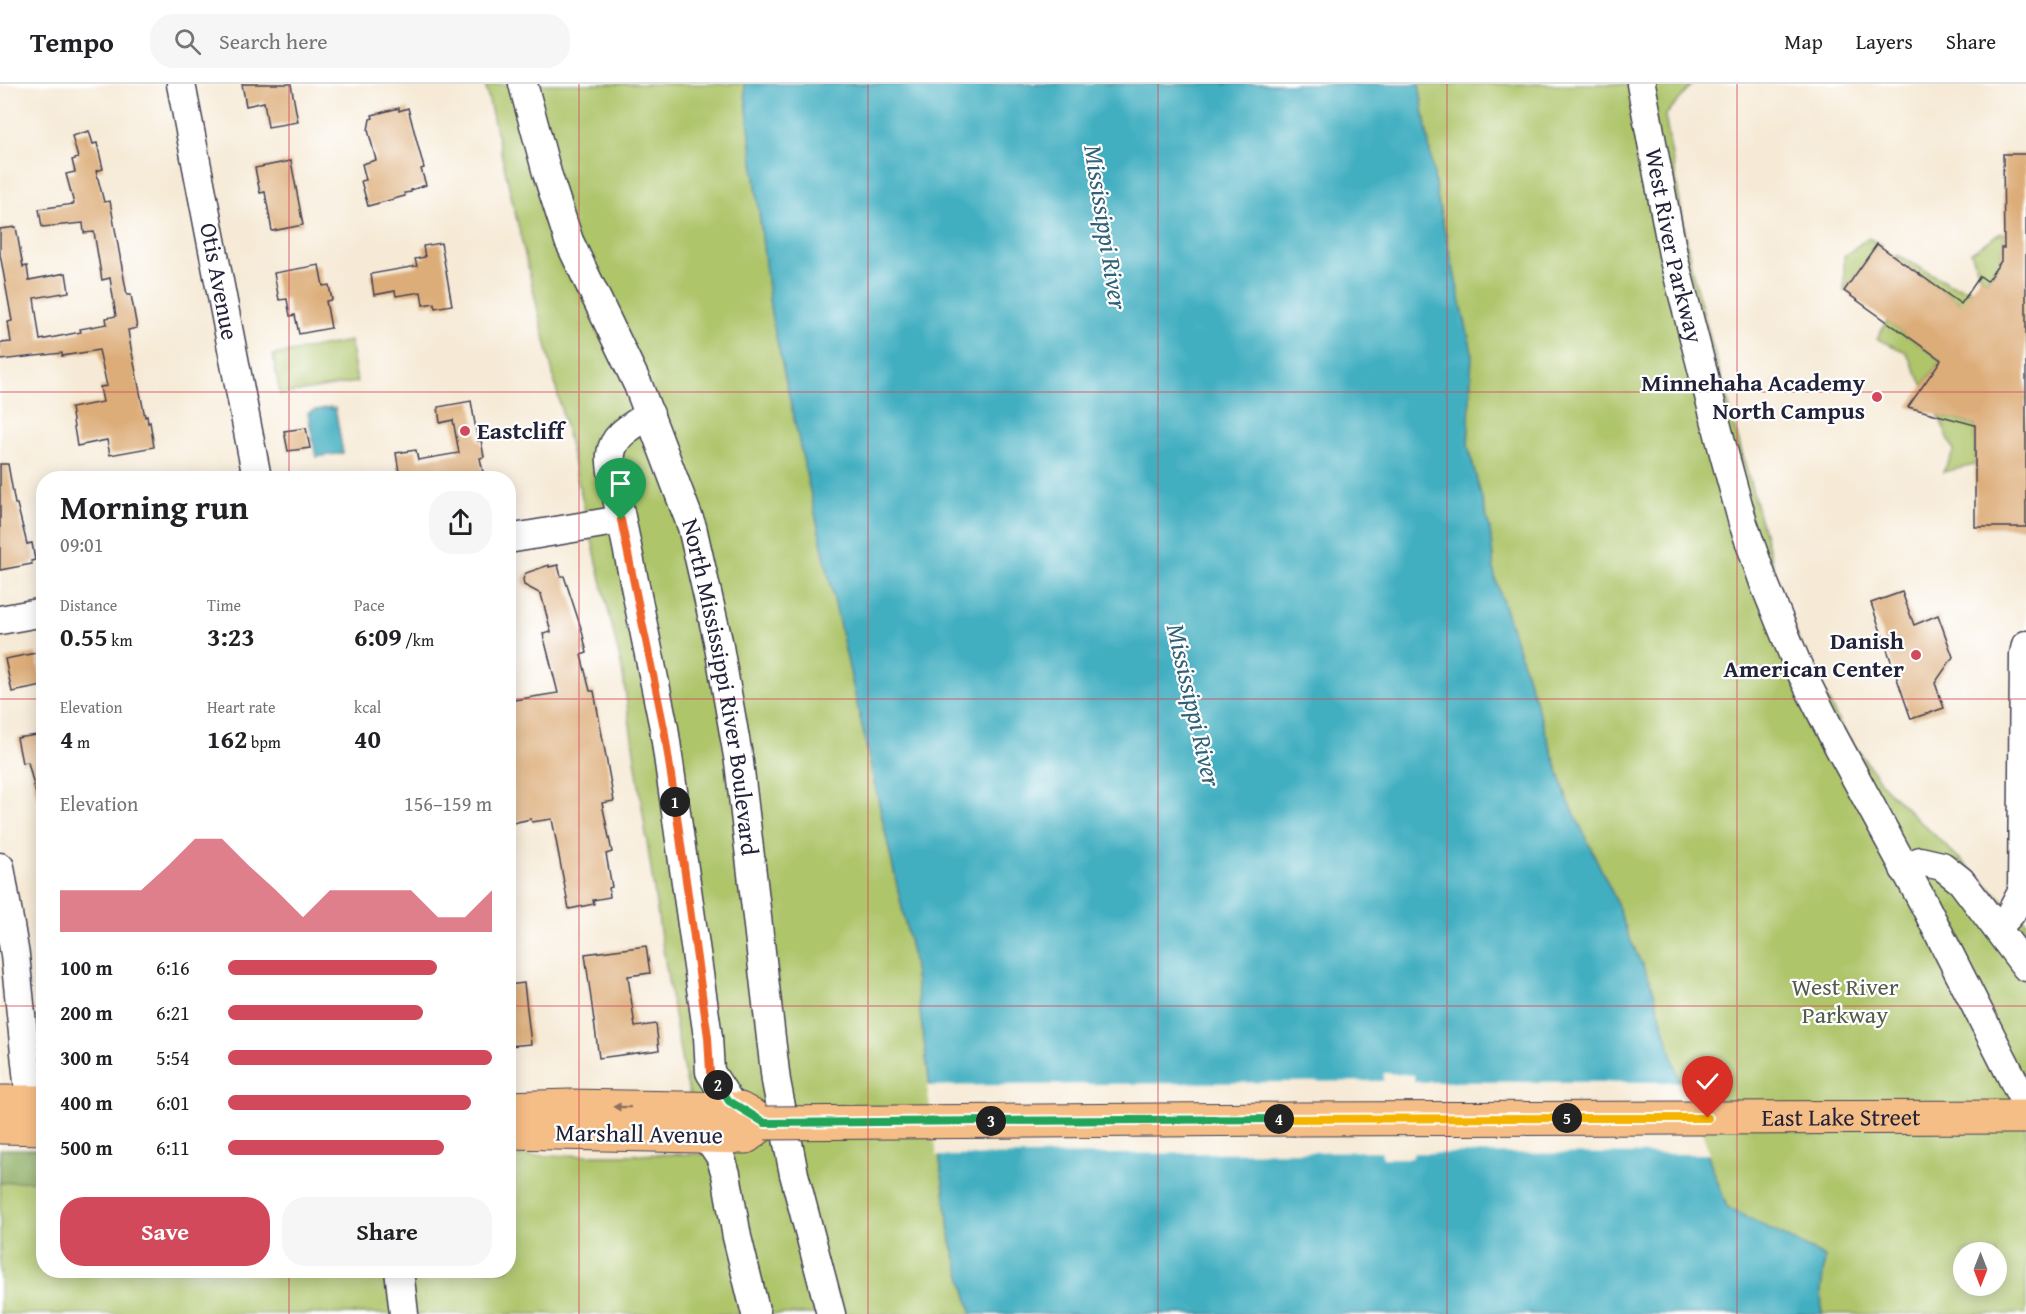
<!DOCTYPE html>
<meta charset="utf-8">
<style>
body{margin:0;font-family:"Gentium Book Plus",serif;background:#f6f6f6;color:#202124;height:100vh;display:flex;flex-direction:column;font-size:22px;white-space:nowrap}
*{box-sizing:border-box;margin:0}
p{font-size:20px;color:#757577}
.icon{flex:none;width:33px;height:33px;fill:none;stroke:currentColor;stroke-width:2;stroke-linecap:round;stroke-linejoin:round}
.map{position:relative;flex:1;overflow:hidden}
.details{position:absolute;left:36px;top:387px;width:480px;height:807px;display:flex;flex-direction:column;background:#fff;border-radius:24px;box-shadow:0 3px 15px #0003}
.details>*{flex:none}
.needle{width:39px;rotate:180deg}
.tools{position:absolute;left:1953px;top:1158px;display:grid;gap:12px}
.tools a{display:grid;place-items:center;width:54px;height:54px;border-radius:50%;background:#fff;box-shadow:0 3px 15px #0003;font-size:30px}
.pin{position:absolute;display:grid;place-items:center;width:51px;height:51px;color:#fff;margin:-62px -26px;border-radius:50% 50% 50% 0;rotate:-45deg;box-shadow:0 0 6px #0007}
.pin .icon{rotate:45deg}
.km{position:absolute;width:30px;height:30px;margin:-15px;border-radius:50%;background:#222;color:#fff;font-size:16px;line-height:30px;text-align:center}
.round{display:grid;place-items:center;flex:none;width:63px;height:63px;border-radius:24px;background:#f6f6f6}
.headline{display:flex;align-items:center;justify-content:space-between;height:102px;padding:0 24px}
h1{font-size:33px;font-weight:800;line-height:45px}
.metrics{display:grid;grid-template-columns:repeat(3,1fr);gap:9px;height:102px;padding:6px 24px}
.metrics div{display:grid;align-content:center}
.metrics b{font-size:26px;font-weight:800}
.metrics small{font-size:16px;font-weight:400}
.metrics p{font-size:16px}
.chart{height:168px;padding:12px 24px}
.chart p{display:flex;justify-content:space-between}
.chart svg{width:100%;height:108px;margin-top:6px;fill:#d1495b;opacity:.7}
.button{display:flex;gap:12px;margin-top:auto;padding:12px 24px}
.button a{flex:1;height:69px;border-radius:24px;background:#d1495b;color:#fff;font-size:24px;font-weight:800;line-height:69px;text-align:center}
.button a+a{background:#f6f6f6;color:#202124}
ul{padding:0 24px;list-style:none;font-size:20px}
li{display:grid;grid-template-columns:96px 72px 1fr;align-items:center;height:45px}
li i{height:15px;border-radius:8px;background:#d1495b}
header{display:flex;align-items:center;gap:36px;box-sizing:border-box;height:84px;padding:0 30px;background:#fff;border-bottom:2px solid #e0e0e0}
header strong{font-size:28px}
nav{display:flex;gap:33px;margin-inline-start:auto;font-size:21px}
.search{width:420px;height:54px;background:#f6f6f6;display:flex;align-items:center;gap:15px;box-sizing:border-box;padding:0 21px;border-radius:24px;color:#757577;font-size:22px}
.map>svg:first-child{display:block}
.green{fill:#aec56a;stroke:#687452;stroke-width:1.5;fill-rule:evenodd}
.forest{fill:#8aaa5e;stroke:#56664c;stroke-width:1.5}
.water{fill:#43afc1;stroke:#32687e;stroke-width:1.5}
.pier{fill:#f6ead6}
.building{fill:#ddad79}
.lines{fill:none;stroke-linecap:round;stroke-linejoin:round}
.minor-casing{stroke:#424052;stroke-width:31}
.major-casing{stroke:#424052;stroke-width:35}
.minor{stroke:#fff;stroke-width:28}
.major{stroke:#f6be87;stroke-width:33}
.major-bridge-casing{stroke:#424052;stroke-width:35;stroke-linecap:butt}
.major-bridge{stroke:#f6be87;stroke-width:33}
.oneway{fill:#8c7061}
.split-1-casing{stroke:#fff;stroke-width:12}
.split-2-casing{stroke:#fff;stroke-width:12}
.split-3-casing{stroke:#fff;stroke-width:12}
.split-4-casing{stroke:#fff;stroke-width:12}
.split-5-casing{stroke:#fff;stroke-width:12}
.split-6-casing{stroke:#fff;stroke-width:12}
.split-1{stroke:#f0652b;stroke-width:8}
.split-2{stroke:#f0652b;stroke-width:8}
.split-3{stroke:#22a559;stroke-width:8}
.split-4{stroke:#22a559;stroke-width:8}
.split-5{stroke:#f5b400;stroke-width:8}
.split-6{stroke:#f5b400;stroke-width:8}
.grid{fill:none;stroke:#d1495b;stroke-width:1.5;stroke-opacity:0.55}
.poi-dot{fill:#d1495b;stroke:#fff;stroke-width:2}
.labels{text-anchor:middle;stroke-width:4.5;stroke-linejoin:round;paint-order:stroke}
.street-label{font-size:24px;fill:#22223b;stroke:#fff}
.poi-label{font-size:24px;font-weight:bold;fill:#22223b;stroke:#fff;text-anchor:end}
.park-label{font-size:24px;fill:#535b4b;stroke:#fff}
.water-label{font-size:26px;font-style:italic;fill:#316177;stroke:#fff}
</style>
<header>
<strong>Tempo</strong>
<div class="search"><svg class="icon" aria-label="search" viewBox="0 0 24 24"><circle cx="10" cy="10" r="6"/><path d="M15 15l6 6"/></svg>Search here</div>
<nav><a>Map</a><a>Layers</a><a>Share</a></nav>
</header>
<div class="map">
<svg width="2026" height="1230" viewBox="0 0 2026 1230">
<rect width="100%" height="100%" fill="#fff"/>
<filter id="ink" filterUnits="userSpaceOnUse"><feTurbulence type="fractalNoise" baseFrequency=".0167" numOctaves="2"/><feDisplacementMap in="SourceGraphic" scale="12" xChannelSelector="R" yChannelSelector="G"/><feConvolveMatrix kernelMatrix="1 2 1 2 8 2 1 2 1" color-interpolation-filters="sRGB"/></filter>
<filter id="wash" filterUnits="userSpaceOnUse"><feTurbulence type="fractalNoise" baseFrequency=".008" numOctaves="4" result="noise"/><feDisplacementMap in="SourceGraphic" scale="24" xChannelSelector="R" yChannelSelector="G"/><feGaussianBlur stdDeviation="1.35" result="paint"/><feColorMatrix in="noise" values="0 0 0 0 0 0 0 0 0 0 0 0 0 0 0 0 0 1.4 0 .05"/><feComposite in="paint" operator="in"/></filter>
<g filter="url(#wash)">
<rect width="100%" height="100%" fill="#f6ead6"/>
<!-- green -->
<g class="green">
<polygon points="485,0 744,0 771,230 912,869 951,1157 972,1230 0,1230 0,1068 43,1069 44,1186 508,1186 509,1072 704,1070 682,979 660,847 622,585"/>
<path d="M1419,0H1693L1665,32L1692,188L1777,496L1800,561L1843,646L1886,705L2026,838V1230H1822L1821,1207L1825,1173L1727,1123L1678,992L1652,902L1628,851L1616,817L1567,714L1495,494L1490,446L1468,362L1472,268L1438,117ZM1964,1168H1996V1202H1964Z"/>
<polygon points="2001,149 2004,149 2004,164 2001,165 2001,177 1987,197 1980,192 1971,168"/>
<polygon points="1868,154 1882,161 1881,163 1877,161 1844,207 1844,172"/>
<polygon points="1897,171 1950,200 1971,206 1970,226 1896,174"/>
<polygon points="1887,237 1941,276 1923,302 1906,268 1877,255"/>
<polygon points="350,257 357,298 280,311 273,271"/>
<polygon points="1938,331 1975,341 1975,381 1943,388 1954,367"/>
</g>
<!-- forest -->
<polygon class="forest" points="0,1065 43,1065 43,1096 0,1099"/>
<!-- water -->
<g class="water">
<polygon points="744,0 1419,0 1438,117 1472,268 1468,362 1490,446 1495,494 1567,714 1616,817 1628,851 1652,902 1678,992 1727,1123 1825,1173 1821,1207 1822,1230 972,1230 951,1157 912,869 771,230"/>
<polygon points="331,323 331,325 335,324 343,369 316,373 308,329 311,329 311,327"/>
</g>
<!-- pier -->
<polygon class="pier" points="1384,989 1414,991 1414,998 1683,998 1710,1070 1414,1069 1412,1074 1383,1074 1381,1067 937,1072 927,1002 1383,997"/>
<g id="blocks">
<!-- building -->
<g class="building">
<polygon points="242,0 291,0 298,38 268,43 264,18 246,22"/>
<polygon points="399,24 399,27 408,24 424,84 421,85 426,101 411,106 411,108 404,109 405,112 368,122 361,97 366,96 362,80 376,76 368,46 370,35 373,34 372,31"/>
<polygon points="89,47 93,60 97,59 103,85 96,87 104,118 110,117 127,211 131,211 137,244 128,246 130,259 145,333 147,332 148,339 150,338 154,363 110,371 107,356 77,362 71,324 103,318 100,303 107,302 99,266 62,272 62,269 0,276 0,259 11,258 8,238 12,237 0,170 0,145 16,143 23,183 27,182 29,196 66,189 69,208 34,214 40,256 81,248 80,245 107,240 106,234 116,232 110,194 102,196 94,148 84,149 83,139 42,143 39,125 74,120 66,90 75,88 72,76 78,74 72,52"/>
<polygon points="2003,70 2026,70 2026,443 1975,443 1975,341 1908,323 1941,276 1844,207 1877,160 1961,220 1980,192 1987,197 2001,177 2001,164 2004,164"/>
<polygon points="291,77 303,141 272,147 265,108 260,109 255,84"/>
<polygon points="441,159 452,221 435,224 434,219 423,221 421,208 396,212 395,207 374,211 371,190 417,182 415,175 425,173 423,162"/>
<polygon points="319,181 323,202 329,201 332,216 326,217 331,244 299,250 295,231 290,232 287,215 279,216 274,189"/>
<polygon points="471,317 478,357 481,356 484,373 480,374 483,388 446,394 400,394 396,369 416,366 418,376 459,369 453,336 440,339 438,323"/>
<polygon points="306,344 310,364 288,367 284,347"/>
<polygon points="0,380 8,380 15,420 17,420 27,460 32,459 35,476 31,477 32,480 0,486"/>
<polygon points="549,481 549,483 558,481 561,492 564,492 582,547 587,569 581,571 590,607 594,607 614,717 602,719 612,768 606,770 612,803 609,804 610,813 593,816 594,820 569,825 552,735 532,738 531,735 508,740 508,617 558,609 543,550 551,548 541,510 524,501 523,495 526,489"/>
<polygon points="1902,508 1914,541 1938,531 1953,573 1935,599 1944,624 1911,635 1871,519"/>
<polygon points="36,569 43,602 12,608 5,575"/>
<polygon points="44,650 44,713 37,714 28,678 22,679 17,654"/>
<polygon points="646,862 650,889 628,892 635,943 656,940 659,966 599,974 585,870"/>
<polygon points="524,899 531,960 508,962 508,901"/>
</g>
</g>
</g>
<g filter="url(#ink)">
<use href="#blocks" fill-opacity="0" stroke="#424052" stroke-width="1.5"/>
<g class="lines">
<!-- minor casing -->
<g class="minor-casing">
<g id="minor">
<path id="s1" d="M181,0L257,394"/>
<path id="s2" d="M523,0L547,89L569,157L638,301L692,443L718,557L739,678L776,997L794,1090L831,1230"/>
<path id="s3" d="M1641,0L1674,176L1723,366L1743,439L1764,499L1797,580L1834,654L1923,818L2026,1021"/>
<path d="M650,330C636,340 613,350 611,370C610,378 612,386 613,394L664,644L708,953L710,988L729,1017L740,1025"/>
<polyline points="508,455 621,436"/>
<polyline points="0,536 44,528"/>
<polyline points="0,783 15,871 30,1018 30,1040"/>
<polyline points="1904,785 1920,777 1942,782 1961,797 2026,883"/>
<polyline points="1997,844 2011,829 2022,808 2024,570 2026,561"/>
<polyline points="696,1050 712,1060 720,1072 726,1090 737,1153 756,1230"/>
<polyline points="399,1186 404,1230"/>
</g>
</g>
<!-- major casing -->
<g class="major-casing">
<g id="major">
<polyline points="0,1018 44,1018"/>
<polyline points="508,1024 569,1022 740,1025 765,1039 746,1053 508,1048"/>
<path id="s4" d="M1295,1035L2026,1033"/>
<polyline points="0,1043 44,1044"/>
</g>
</g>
<!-- minor -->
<use href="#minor" class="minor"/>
<!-- major -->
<use href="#major" class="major"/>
<!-- major-bridge casing -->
<g class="major-bridge-casing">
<polyline id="major-bridge" points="765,1039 1295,1035"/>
</g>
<!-- major-bridge -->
<use href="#major-bridge" class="major-bridge"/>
</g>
<!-- one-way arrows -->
<defs><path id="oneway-solid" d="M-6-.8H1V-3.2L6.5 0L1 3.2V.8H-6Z" transform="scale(1.5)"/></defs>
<use class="oneway" href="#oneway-solid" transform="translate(622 1023) rotate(-179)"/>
</g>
<g class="lines" filter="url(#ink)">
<!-- split-1 casing -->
<g class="split-1-casing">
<polyline id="split-1" points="621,436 664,644 675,718"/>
</g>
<!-- split-2 casing -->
<g class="split-2-casing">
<polyline id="split-2" points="675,718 708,953 710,988 718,1001"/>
</g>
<!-- split-3 casing -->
<g class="split-3-casing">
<polyline id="split-3" points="718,1001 729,1017 765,1039 991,1037"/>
</g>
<!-- split-4 casing -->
<g class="split-4-casing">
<polyline id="split-4" points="991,1037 1279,1035"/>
</g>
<!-- split-5 casing -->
<g class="split-5-casing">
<polyline id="split-5" points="1279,1035 1567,1034"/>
</g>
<!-- split-6 casing -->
<g class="split-6-casing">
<polyline id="split-6" points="1567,1034 1708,1034"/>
</g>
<!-- split-1 -->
<use href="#split-1" class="split-1"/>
<!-- split-2 -->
<use href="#split-2" class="split-2"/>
<!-- split-3 -->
<use href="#split-3" class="split-3"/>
<!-- split-4 -->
<use href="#split-4" class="split-4"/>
<!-- split-5 -->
<use href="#split-5" class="split-5"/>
<!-- split-6 -->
<use href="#split-6" class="split-6"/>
</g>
<!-- grid -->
<path class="grid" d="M289,0V394M579,0V1230M868,0V1230M1158,0V1230M1447,0V1230M1737,0V1230M0,308H2026M0,615H44M508,615H2026M0,922H44M508,922H2026M289,1186V1230"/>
<!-- markers -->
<g class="poi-dot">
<circle cx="1877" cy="313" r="6"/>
<circle cx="465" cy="347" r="6"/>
<circle cx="1916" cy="571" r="6"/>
</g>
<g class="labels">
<!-- street labels -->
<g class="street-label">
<text dy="8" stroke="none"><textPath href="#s3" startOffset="165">West River Parkway</textPath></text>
<text dy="8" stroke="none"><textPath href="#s1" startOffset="201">Otis Avenue</textPath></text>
<text dy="8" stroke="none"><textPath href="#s2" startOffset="638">North Mississippi River Boulevard</textPath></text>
<text dy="8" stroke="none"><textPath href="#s4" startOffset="546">East Lake Street</textPath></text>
<text transform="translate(639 1050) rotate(1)" y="8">Marshall Avenue</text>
</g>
<!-- poi labels -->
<g class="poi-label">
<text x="1865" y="307">Minnehaha Academy<tspan x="1865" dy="28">North Campus</tspan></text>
<text x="477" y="355" text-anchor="start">Eastcliff</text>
<text x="1904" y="565">Danish<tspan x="1904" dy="28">American Center</tspan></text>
</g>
<!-- park labels -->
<g class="park-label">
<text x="1845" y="911">West River<tspan x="1845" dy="28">Parkway</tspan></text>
</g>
<!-- water labels -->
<g class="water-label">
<text transform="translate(1106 143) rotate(81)" y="9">Mississippi River</text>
<text transform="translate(1194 621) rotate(77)" y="9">Mississippi River</text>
</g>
</g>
</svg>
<div class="tools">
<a><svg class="needle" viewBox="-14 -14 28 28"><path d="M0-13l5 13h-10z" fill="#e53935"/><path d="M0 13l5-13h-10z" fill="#757577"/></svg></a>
</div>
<div class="pin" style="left:621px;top:436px;background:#1e9e55"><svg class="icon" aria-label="arrive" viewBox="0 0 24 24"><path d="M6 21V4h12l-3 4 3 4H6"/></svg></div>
<div class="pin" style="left:1708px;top:1034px;background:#d93025"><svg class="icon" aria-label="check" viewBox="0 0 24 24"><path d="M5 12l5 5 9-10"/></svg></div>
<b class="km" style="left:675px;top:718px">1</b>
<b class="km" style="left:718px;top:1001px">2</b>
<b class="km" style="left:991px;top:1037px">3</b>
<b class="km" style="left:1279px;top:1035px">4</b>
<b class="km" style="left:1567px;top:1034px">5</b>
<section class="details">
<div class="headline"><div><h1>Morning run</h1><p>09:01</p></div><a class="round"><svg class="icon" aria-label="share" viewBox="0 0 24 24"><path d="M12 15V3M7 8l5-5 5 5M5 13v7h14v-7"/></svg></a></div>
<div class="metrics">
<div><p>Distance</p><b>0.55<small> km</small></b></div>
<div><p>Time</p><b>3:23</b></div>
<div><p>Pace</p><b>6:09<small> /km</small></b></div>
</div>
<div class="metrics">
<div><p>Elevation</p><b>4<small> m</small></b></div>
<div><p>Heart rate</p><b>162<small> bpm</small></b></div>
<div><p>kcal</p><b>40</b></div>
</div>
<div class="chart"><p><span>Elevation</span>156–159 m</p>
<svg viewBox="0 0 160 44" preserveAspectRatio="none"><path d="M0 44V27L10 27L20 27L30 27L40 17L50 6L60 6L70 17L80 27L90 38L100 27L110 27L120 27L130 27L140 38L150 38L160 27V44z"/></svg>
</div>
<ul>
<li><b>100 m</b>6:16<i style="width:79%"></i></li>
<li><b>200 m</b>6:21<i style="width:74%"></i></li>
<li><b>300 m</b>5:54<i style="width:100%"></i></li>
<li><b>400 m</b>6:01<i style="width:92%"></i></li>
<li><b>500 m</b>6:11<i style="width:82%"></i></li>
</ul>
<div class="button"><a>Save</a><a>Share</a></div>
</section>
</div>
